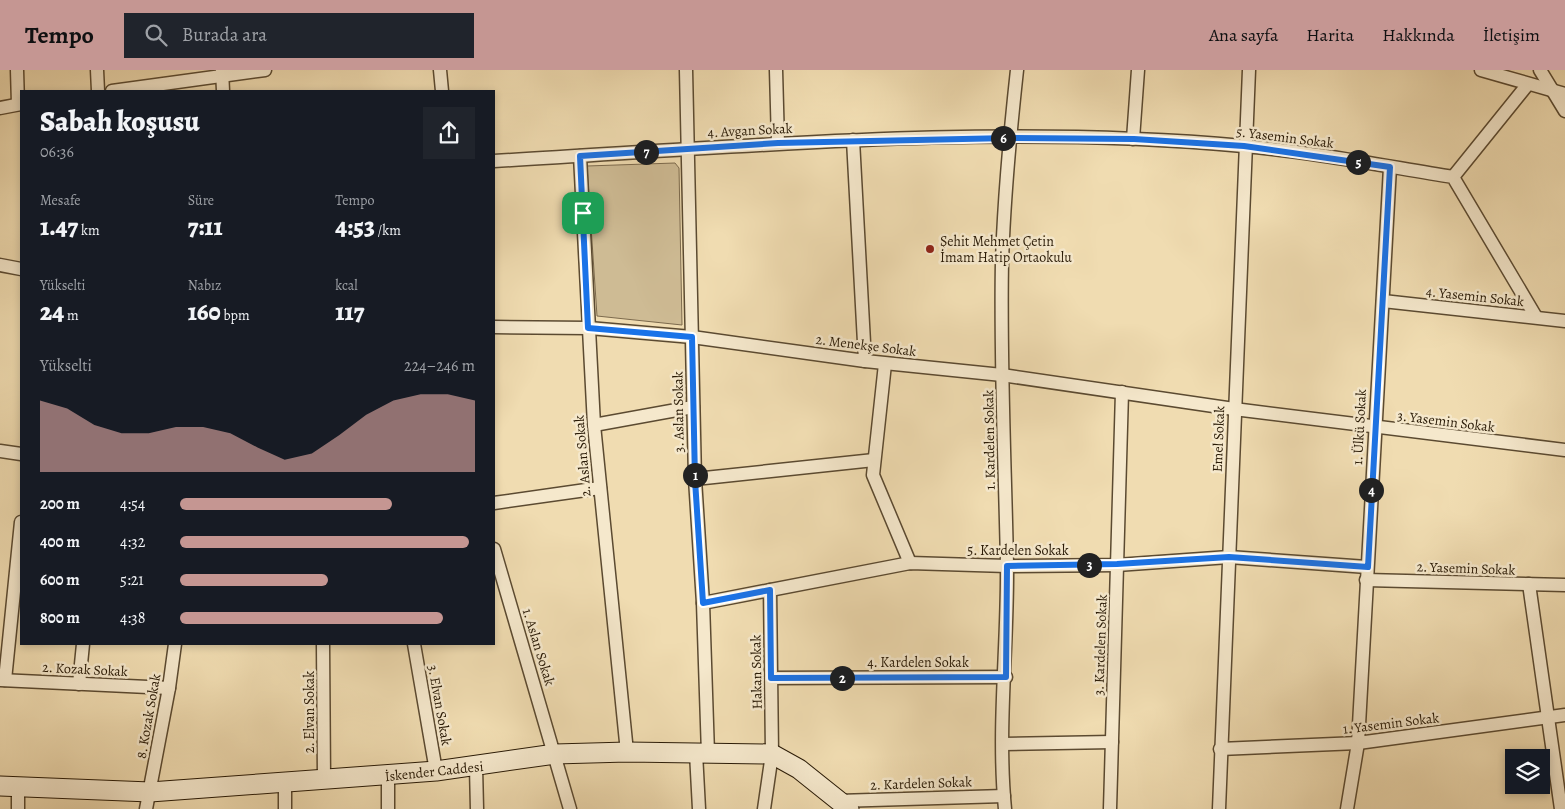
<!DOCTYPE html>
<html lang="tr">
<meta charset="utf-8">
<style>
body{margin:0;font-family:Alegreya,serif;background:#20242c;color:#f1f3f6;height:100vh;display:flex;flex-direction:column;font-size:19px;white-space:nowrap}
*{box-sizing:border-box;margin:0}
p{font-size:16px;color:#9ea1a6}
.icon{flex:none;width:28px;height:28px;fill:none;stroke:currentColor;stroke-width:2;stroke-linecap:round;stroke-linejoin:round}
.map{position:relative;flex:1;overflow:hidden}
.panel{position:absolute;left:20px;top:20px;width:475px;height:555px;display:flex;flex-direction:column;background:#171b24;border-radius:0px;box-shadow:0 2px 8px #0003}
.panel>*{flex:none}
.controls{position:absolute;left:1505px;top:679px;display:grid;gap:10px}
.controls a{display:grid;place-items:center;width:45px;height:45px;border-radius:0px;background:#171b24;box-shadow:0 2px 8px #0003;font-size:25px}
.pin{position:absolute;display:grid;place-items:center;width:42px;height:42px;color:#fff;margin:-21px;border-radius:10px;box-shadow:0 2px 8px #0006}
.km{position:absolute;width:25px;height:25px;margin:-12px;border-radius:50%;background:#222;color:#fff;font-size:14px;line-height:25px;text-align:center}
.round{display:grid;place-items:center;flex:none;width:52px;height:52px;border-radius:0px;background:#20242c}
.head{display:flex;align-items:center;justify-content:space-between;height:85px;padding:0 20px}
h1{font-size:28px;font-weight:800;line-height:38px}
.figures{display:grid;grid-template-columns:repeat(3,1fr);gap:8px;height:85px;padding:5px 20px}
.figures div{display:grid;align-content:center}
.figures b{font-size:25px;font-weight:800}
.figures small{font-size:14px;font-weight:400}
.figures p{font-size:14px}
.chart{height:140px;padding:10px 20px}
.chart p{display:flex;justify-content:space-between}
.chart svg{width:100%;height:90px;margin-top:5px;fill:#c59692;opacity:.7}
ul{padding:0 20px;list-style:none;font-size:16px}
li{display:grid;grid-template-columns:80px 60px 1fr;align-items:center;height:38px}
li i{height:12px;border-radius:6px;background:#c59692}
header{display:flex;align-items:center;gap:30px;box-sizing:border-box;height:70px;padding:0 25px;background:#c59692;color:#111}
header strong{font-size:24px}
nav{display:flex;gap:28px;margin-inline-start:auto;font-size:18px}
.search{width:350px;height:45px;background:#20242c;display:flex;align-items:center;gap:12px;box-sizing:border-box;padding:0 18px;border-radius:0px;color:#9ea1a6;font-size:19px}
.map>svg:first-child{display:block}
.green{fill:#cebb94;stroke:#7c6a4d}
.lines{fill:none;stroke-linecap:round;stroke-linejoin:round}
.street-casing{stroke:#5b4a31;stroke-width:15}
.secondary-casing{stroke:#291a06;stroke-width:21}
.street{stroke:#f5e8cc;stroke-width:12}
.secondary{stroke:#f5e8cc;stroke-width:19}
.route-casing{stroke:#fff;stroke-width:10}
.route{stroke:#1a73e8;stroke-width:6}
.poi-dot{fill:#8f2418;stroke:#f5e8cc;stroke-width:2}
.labels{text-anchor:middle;stroke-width:5;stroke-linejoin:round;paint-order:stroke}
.street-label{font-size:14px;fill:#291a06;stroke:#f5e8cc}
.poi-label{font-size:14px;fill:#291a06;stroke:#f5e8cc;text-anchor:start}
</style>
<header>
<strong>Tempo</strong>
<div class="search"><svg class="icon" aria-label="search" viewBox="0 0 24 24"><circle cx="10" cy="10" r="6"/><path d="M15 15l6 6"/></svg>Burada ara</div>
<nav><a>Ana sayfa</a><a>Harita</a><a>Hakkında</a><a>İletişim</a></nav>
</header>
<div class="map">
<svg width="1565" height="739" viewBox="0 0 1565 739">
<rect width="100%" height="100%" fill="#f0dcb1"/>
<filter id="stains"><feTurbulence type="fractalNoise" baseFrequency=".004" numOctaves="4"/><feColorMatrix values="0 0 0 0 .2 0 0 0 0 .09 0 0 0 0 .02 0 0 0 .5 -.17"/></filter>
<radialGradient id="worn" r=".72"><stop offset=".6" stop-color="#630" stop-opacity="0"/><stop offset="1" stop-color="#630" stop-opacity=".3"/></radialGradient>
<!-- green -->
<polygon class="green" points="675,93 679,98 682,255 597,246 587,96"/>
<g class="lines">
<!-- street casing -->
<g class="street-casing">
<g id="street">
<polyline points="17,0 18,34"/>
<polyline points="97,0 98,21"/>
<polyline points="222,0 223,21"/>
<polyline points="440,0 442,21"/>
<polyline points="686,0 695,409 703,533 708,684"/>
<polyline points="776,0 778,73"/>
<polyline points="1481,0 1565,24"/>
<polyline points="1540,0 1565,41"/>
<polyline points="112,21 265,0"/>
<polyline points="0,38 21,34"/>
<polyline points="1133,69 1138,0"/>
<polyline points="853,70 865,291"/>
<polyline points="580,86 594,355 627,682"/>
<path d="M494,91C741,77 995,53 1243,76C1313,82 1384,96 1453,107L1536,247"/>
<polyline points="1453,107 1528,14"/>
<polyline points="0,195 21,199"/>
<polyline points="1383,231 1565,251"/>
<polyline points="494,257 589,258 692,267 865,291 1002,305 1234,339 1565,380"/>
<polyline points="885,294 873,405 910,493"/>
<polyline points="594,355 693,337"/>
<polyline points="0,381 21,384"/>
<polyline points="695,409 874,390"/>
<polyline points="494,433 600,418"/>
<polyline points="494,479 570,739"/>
<polyline points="1366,510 1565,515"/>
<polyline points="1529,514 1561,739"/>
<polyline points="703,533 910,493 1007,496 1117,495 1229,487 1367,497"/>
<polyline points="323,574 324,710"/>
<polyline points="414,574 436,701"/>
<polyline points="771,608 1006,607"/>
<polyline points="0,610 169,618"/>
<polyline points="5,610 21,452"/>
<polyline points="79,614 83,574"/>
<polyline points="1003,674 1112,672"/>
<polyline points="1220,679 1358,673 1565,645"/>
<polyline points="696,683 699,739"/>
<polyline points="476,697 477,739"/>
<polyline points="285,713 285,739"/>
<polyline points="18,716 18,739"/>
<polyline points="838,731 1004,726"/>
<polyline points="146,739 169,618 175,574"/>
<polyline points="388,739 388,706"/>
<polyline points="764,739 772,684 770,520"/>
<path d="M1005,739C997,658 1008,575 1007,494C1005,393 1000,293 1002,192C1004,128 1010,64 1017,0"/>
<polyline points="1110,739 1122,322"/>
<polyline points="1219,739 1249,0"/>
<polyline points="1347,739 1358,673 1390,97"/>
</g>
</g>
<!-- secondary casing -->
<g class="secondary-casing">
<polyline id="secondary" points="0,716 150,722 436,701 555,684 627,682 772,684 799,699 849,739"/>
</g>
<!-- street -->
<use href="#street" class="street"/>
<!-- secondary -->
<use href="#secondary" class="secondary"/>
</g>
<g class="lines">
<!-- route casing -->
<g class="route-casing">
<polygon id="route" points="1009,68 1134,69 1244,76 1390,97 1368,497 1229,487 1117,494 1007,496 1006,607 771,608 770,520 703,533 695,410 692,267 588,258 580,86 778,73"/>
</g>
<!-- route -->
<use href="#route" class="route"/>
</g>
<!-- markers -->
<circle class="poi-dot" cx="930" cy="179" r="5"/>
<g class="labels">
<!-- street labels -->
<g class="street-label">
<text transform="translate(750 60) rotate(-3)" y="5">4. Avgan Sokak</text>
<text transform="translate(1285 67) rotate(7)" y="5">5. Yasemin Sokak</text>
<text transform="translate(1475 226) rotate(6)" y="5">4. Yasemin Sokak</text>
<text transform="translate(866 275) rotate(7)" y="5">2. Menekşe Sokak</text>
<text transform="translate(678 342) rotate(-91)" y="5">3. Aslan Sokak</text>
<text transform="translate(1446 351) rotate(7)" y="5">3. Yasemin Sokak</text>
<text transform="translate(1359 357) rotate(-87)" y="5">1. Ülkü Sokak</text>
<text transform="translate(1218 369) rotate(-88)" y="5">Emel Sokak</text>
<text transform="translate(989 370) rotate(-91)" y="5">1. Kardelen Sokak</text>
<text transform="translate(582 386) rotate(-95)" y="5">2. Aslan Sokak</text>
<text x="1018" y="485">5. Kardelen Sokak</text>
<text transform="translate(1466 498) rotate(2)" y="5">2. Yasemin Sokak</text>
<text transform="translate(1100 575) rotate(-88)" y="5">3. Kardelen Sokak</text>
<text transform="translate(539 577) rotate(73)" y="5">1. Aslan Sokak</text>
<text x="918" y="597">4. Kardelen Sokak</text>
<text transform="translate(85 599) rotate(3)" y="5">2. Kozak Sokak</text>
<text transform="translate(756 602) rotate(-91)" y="5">Hakan Sokak</text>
<text transform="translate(440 635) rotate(80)" y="5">3. Elvan Sokak</text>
<text transform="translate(309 642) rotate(-90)" y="5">2. Elvan Sokak</text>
<text transform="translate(148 646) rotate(-80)" y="5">8. Kozak Sokak</text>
<text transform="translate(1391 653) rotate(-7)" y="5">1. Yasemin Sokak</text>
<text transform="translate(434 701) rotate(-6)" y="5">İskender Caddesi</text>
<text transform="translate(921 713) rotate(-2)" y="5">2. Kardelen Sokak</text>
</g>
<!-- poi labels -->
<g class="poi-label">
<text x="940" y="176">Şehit Mehmet Çetin<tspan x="940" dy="16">İmam Hatip Ortaokulu</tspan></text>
</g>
</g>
<rect width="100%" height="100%" filter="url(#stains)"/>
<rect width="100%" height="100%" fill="url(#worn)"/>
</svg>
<div class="controls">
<a><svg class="icon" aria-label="layers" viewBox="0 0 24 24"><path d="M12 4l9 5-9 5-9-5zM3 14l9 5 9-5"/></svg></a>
</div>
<div class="pin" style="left:583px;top:143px;background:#1e9e55"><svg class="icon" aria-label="arrive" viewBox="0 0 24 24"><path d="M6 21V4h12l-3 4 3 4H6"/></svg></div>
<b class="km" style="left:695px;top:405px">1</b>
<b class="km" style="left:842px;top:608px">2</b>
<b class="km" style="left:1089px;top:495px">3</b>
<b class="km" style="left:1371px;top:420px">4</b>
<b class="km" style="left:1358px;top:92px">5</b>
<b class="km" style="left:1003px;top:68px">6</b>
<b class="km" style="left:646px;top:82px">7</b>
<section class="panel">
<div class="head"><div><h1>Sabah koşusu</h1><p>06:36</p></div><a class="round"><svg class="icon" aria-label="share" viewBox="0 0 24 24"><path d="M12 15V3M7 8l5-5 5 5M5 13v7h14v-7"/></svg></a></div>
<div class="figures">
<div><p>Mesafe</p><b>1.47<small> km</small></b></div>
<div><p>Süre</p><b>7:11</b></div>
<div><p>Tempo</p><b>4:53<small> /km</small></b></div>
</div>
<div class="figures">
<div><p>Yükselti</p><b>24<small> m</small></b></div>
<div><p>Nabız</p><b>160<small> bpm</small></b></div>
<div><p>kcal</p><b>117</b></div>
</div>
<div class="chart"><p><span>Yükselti</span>224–246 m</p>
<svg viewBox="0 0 160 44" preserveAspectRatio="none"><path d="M0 44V9L10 13L20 21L30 25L40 25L50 22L60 22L70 25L80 32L90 38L100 35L110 26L120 16L130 9L140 6L150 6L160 9V44z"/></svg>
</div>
<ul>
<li><b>200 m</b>4:54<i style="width:72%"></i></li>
<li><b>400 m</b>4:32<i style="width:98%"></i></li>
<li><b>600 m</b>5:21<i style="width:50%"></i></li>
<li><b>800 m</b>4:38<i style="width:89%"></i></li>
</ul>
</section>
</div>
